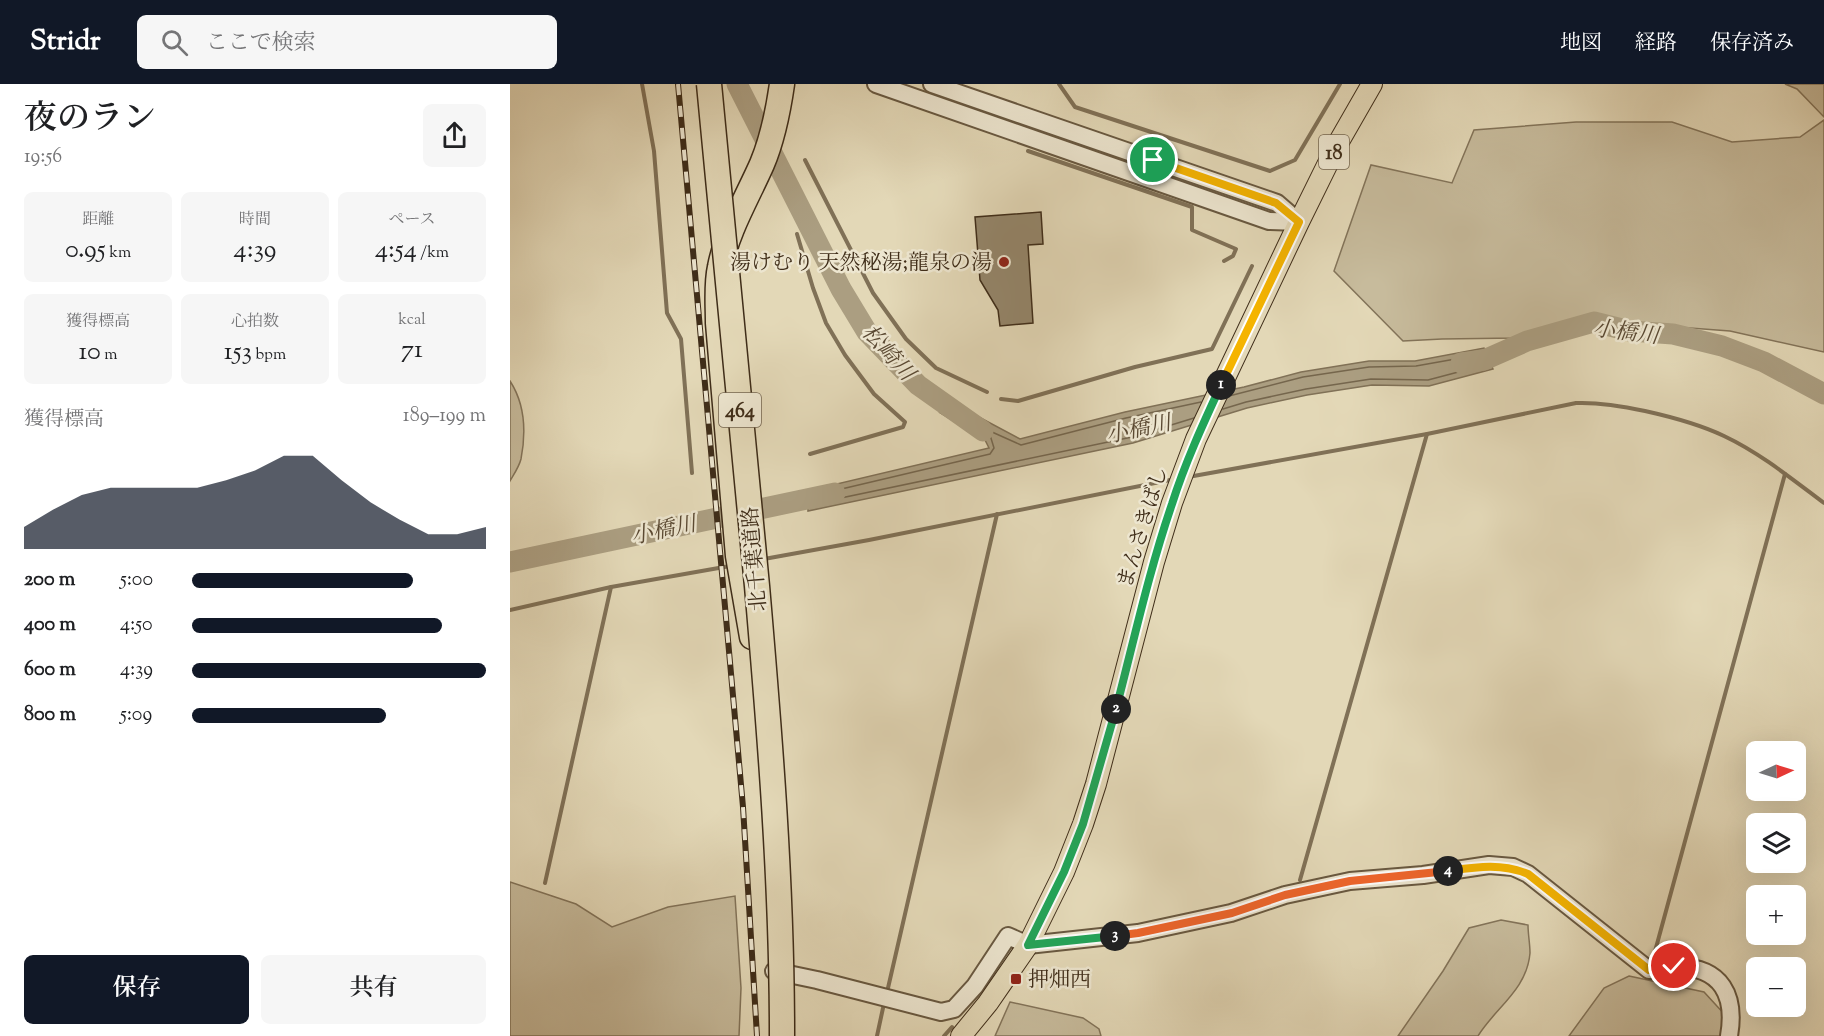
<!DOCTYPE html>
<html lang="ja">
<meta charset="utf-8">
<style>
body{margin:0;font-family:"Sorts Mill Goudy","Noto Serif JP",serif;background:#f6f6f6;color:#202124;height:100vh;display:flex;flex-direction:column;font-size:22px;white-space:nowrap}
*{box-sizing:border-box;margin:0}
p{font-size:20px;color:#757577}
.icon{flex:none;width:33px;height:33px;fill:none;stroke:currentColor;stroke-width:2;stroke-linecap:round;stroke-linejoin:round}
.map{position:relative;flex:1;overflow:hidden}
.drawer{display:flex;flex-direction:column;background:#fff;width:510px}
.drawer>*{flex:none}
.needle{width:39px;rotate:86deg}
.controls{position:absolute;left:1236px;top:657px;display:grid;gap:12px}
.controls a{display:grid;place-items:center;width:60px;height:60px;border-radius:9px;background:#fff;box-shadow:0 6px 24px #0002;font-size:30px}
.pin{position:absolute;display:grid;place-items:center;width:51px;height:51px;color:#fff;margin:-26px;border:3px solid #fff;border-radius:50%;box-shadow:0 2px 6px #0007}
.km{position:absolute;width:30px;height:30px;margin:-15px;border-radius:50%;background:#222;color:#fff;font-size:16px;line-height:30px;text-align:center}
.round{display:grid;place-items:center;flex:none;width:63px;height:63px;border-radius:9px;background:#f6f6f6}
.head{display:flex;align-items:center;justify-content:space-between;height:102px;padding:0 24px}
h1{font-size:33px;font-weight:600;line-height:45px}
.stats{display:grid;grid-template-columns:repeat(3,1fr);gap:9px;height:102px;padding:6px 24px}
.stats div{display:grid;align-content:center;border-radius:9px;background:#f6f6f6;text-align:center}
.stats b{font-size:26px;font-weight:600}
.stats small{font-size:16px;font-weight:400}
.stats p{font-size:16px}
.chart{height:168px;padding:12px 24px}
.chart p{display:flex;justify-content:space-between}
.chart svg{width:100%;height:108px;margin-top:6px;fill:#111827;opacity:.7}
.action{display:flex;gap:12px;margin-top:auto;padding:12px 24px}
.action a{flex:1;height:69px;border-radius:9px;background:#111827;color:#fff;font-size:24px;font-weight:600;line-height:69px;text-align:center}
.action a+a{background:#f6f6f6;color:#202124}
ul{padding:0 24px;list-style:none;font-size:20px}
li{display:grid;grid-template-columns:96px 72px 1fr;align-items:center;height:45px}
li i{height:15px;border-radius:8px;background:#111827}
header{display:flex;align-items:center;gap:36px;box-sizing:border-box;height:84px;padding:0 30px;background:#111827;color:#fff}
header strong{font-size:28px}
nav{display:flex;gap:33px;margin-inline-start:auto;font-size:21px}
.search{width:420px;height:54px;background:#f6f6f6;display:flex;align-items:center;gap:15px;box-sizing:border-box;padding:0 21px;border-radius:9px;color:#757577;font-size:22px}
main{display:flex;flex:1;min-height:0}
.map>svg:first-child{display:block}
.green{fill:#c7bb9c;stroke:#83745a;stroke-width:1.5}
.water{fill:#ab9e81;stroke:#807157;stroke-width:1.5}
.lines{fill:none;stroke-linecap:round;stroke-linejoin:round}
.shore{stroke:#75664d;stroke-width:1.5}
.stream{stroke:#807157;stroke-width:4}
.river{stroke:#ab9e81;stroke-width:21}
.building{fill:#94866b;stroke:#3f2d19;stroke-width:1.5}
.minor-casing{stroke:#685840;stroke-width:20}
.major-casing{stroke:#3f2d19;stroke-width:22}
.highway-casing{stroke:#3f2d19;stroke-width:27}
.minor{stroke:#ede6d0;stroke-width:16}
.major{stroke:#e3d8b7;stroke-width:20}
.highway{stroke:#e3d8b7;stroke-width:24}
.rail-casing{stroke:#3f2d19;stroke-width:6}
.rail{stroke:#ede6d0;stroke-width:4;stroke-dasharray:11;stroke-linecap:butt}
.highway-bridge-casing{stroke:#3f2d19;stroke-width:27;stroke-linecap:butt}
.highway-bridge{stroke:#e3d8b7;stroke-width:24}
.split-1-casing{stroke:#fff;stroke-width:12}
.split-2-casing{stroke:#fff;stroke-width:12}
.split-3-casing{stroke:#fff;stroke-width:12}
.split-4-casing{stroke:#fff;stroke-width:12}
.split-5-casing{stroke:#fff;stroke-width:12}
.split-1{stroke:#f5b400;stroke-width:8}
.split-2{stroke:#22a559;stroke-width:8}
.split-3{stroke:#22a559;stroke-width:8}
.split-4{stroke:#f0652b;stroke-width:8}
.split-5{stroke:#f5b400;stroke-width:8}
.poi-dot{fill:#8f2418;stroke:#ede6d0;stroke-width:2}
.labels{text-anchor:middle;stroke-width:5;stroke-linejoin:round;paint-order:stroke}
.shield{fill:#ede6d0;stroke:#736450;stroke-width:1.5}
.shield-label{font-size:20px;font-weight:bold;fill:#3f2d19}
.poi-label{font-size:21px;fill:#3f2d19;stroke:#ede6d0;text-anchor:end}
.street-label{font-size:21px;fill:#3f2d19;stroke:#ede6d0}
.water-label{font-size:22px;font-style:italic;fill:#5a4933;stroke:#ede6d0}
</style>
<header>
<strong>Stridr</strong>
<div class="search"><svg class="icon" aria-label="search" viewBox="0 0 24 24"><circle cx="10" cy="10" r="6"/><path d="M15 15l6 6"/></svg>ここで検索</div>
<nav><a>地図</a><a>経路</a><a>保存済み</a></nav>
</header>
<main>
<section class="drawer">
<div class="head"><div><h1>夜のラン</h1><p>19:56</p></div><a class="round"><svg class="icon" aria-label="share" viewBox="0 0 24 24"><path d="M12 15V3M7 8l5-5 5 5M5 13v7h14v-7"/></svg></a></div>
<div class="stats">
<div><p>距離</p><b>0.95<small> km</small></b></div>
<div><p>時間</p><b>4:39</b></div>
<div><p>ペース</p><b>4:54<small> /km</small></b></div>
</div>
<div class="stats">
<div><p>獲得標高</p><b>10<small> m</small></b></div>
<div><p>心拍数</p><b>153<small> bpm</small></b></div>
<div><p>kcal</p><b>71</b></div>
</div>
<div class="chart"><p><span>獲得標高</span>189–199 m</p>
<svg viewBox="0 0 160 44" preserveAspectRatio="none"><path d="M0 44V35L10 28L20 22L30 19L40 19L50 19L60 19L70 16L80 12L90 6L100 6L110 16L120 25L130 32L140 38L150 38L160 35V44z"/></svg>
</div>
<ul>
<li><b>200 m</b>5:00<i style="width:75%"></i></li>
<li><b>400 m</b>4:50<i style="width:85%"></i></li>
<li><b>600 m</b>4:39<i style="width:100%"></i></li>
<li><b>800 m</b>5:09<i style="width:66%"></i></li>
</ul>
<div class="action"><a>保存</a><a>共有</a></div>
</section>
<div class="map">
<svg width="1314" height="952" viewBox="0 0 1314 952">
<rect width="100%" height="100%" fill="#e3d8b7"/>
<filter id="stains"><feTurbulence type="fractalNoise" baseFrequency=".00333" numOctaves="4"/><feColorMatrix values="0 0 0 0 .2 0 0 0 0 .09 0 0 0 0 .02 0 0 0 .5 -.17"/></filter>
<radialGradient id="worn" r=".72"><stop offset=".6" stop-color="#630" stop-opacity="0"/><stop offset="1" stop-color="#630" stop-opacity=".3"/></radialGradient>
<!-- green -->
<g class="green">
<polygon points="1275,0 1314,0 1314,33 1287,5"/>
<polygon points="1314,36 1314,268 1220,247 1100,238 1006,254 932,255 893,257 824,187 861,81 942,99 964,46 1066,38 1162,38 1222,58 1290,53"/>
<path d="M0,297C15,320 16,349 11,375C9,383 4,390 0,397Z"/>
<polygon points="0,798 66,820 102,843 158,823 225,812 231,904 229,952 0,952"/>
<path d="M991,836L1018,841C1018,850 1020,860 1020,869C1017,906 985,924 968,952H888L933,887L959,844Z"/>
<polygon points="1119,892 1194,908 1228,945 1227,952 1059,952 1094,904"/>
<polygon points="500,918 573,934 589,945 591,952 485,952"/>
</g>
<!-- water -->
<polygon class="water" points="974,264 983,285 919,302 862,301 797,311 737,324 623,359 298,427 297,407 479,364 475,356 429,328 467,332 510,355 615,328 734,303 791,288 859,277 905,277"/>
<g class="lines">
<!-- shore -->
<g class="shore">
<polyline points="713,325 736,318 796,305 861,295 918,296 971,282 973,279 968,271 906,282 859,283 793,293 719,312"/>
<polyline points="684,334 622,353 307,419 303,416 306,411 480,370 484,364 480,351 482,348 511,361 616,334 691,318"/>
</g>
<!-- stream -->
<g class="stream">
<polyline points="132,0 144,67 157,229 171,255 182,389"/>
<polyline points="549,0 565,23 760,87 785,76 830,0"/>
<polyline points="518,67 682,123 682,146 726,165 723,172 714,177"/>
<polyline points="295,76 363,209 396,255 426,284 477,308"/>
<polyline points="287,150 303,204 316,239 335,271 364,310 395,338 393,343 300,370"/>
<polyline points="491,315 508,317 625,283 702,265 742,182"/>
<path d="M678,393L917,350L1066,319C1090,318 1112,322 1135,327C1162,333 1189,340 1214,352C1250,369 1282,395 1314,419"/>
<polyline points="254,475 359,456 665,395"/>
<polyline points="0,526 101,503 220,482"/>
<polyline points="790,796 917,350"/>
<polyline points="35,799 101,503"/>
<polyline points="1144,871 1275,390"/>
<polyline points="378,904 487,430"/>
<polyline points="367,952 373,924"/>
<polyline points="434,952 442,943"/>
</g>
<!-- river -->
<g class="river">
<polyline points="227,0 331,205 357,248 408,301 473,347"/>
<polyline points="951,279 974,276 1017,257 1084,238 1120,247 1163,250 1212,262 1254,278 1314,310"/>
<polyline points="0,478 325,409"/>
</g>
</g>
<!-- building -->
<polygon class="building" points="531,128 533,160 518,161 523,239 490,242 488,226 470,196 465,133"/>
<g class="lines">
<!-- minor casing -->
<g class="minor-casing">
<g id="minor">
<polyline points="366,0 759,137 789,138"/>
<polyline points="422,0 767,119 789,138"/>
<path d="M264,887L307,896L431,928L444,925L465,902L498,852L518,861L628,849L721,829L775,811L840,797L913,791L979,781L1003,783L1018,790L1139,886C1148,886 1157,883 1167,883C1212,883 1226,912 1219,952"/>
</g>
</g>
<!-- major casing -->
<g class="major-casing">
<polyline id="major" points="451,952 478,919 518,861 554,788 573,740 586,700 644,478 662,419 686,355 789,138 827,61 862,0"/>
</g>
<!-- highway casing -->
<g class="highway-casing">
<path id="highway" d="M242,553L228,472L208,239C208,220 206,201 210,183C217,147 237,114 252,80C263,54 268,28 272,0"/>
</g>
<!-- minor -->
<use href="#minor" class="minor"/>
<!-- major -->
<use href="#major" class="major"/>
<!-- highway -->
<use href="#highway" class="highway"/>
<!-- rail casing -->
<g class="rail-casing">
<polyline id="rail" points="168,0 233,723 247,952"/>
</g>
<!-- rail -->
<use href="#rail" class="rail"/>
<!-- highway-bridge casing -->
<g class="highway-bridge-casing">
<path id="highway-bridge" d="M199,0C215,167 232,334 247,502C260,652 272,801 272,952"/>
</g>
<!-- highway-bridge -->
<use href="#highway-bridge" class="highway-bridge"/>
</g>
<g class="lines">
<!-- split-1 casing -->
<g class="split-1-casing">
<polyline id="split-1" points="643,76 766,119 789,138 711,301"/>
</g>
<!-- split-2 casing -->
<g class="split-2-casing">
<path id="split-2" d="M606,625C624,556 639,487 662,420C675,379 693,340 711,301"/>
</g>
<!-- split-3 casing -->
<g class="split-3-casing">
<polyline id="split-3" points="605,852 518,861 554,788 573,740 606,625"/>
</g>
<!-- split-4 casing -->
<g class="split-4-casing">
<polyline id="split-4" points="605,852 628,849 722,829 775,811 840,797 938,787"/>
</g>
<!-- split-5 casing -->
<g class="split-5-casing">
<path id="split-5" d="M938,787C967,783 991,779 1018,790L1139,886L1164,882"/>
</g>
<!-- split-1 -->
<use href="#split-1" class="split-1"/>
<!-- split-2 -->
<use href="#split-2" class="split-2"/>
<!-- split-3 -->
<use href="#split-3" class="split-3"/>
<!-- split-4 -->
<use href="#split-4" class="split-4"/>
<!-- split-5 -->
<use href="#split-5" class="split-5"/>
</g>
<!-- markers -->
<g class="poi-dot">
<circle cx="494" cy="178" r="6"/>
<rect x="500" y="889" width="12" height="12" rx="3"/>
</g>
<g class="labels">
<!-- shield labels -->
<g class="shield">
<rect x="809" y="51" width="30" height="34" rx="4.5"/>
<rect x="209" y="309" width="42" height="34" rx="4.5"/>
</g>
<g class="shield-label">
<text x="824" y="75">18</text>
<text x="230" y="333">464</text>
</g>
<!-- poi labels -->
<g class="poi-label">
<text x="482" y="185">湯けむり 天然秘湯;龍泉の湯</text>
<text x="518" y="902" text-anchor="start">押畑西</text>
</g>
<!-- street labels -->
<g class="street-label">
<text transform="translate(632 443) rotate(-73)" y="7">まんさきばし</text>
<text transform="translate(244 475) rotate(-95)" y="7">北千葉道路</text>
</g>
<!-- water labels -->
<g class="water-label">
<text transform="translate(1116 247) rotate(7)" y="8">小橋川</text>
<text transform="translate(379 268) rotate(48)" y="8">松崎川</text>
<text transform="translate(628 344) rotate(-12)" y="8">小橋川</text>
<text transform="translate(153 445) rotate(-12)" y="8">小橋川</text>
</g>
</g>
<rect width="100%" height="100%" filter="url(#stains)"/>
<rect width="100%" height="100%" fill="url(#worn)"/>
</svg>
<div class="controls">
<a><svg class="needle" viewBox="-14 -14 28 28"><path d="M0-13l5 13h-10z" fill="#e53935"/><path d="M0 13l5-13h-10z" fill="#757577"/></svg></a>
<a><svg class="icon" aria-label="layers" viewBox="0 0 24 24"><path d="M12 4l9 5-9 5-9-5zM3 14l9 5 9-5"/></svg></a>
<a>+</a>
<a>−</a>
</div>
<div class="pin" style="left:643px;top:76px;background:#1e9e55"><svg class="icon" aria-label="arrive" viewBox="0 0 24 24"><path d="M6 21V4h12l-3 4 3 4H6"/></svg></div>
<div class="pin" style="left:1164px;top:882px;background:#d93025"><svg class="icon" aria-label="check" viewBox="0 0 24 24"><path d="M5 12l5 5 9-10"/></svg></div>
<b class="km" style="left:711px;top:301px">1</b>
<b class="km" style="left:606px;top:625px">2</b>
<b class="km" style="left:605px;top:852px">3</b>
<b class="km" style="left:938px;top:787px">4</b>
</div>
</main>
